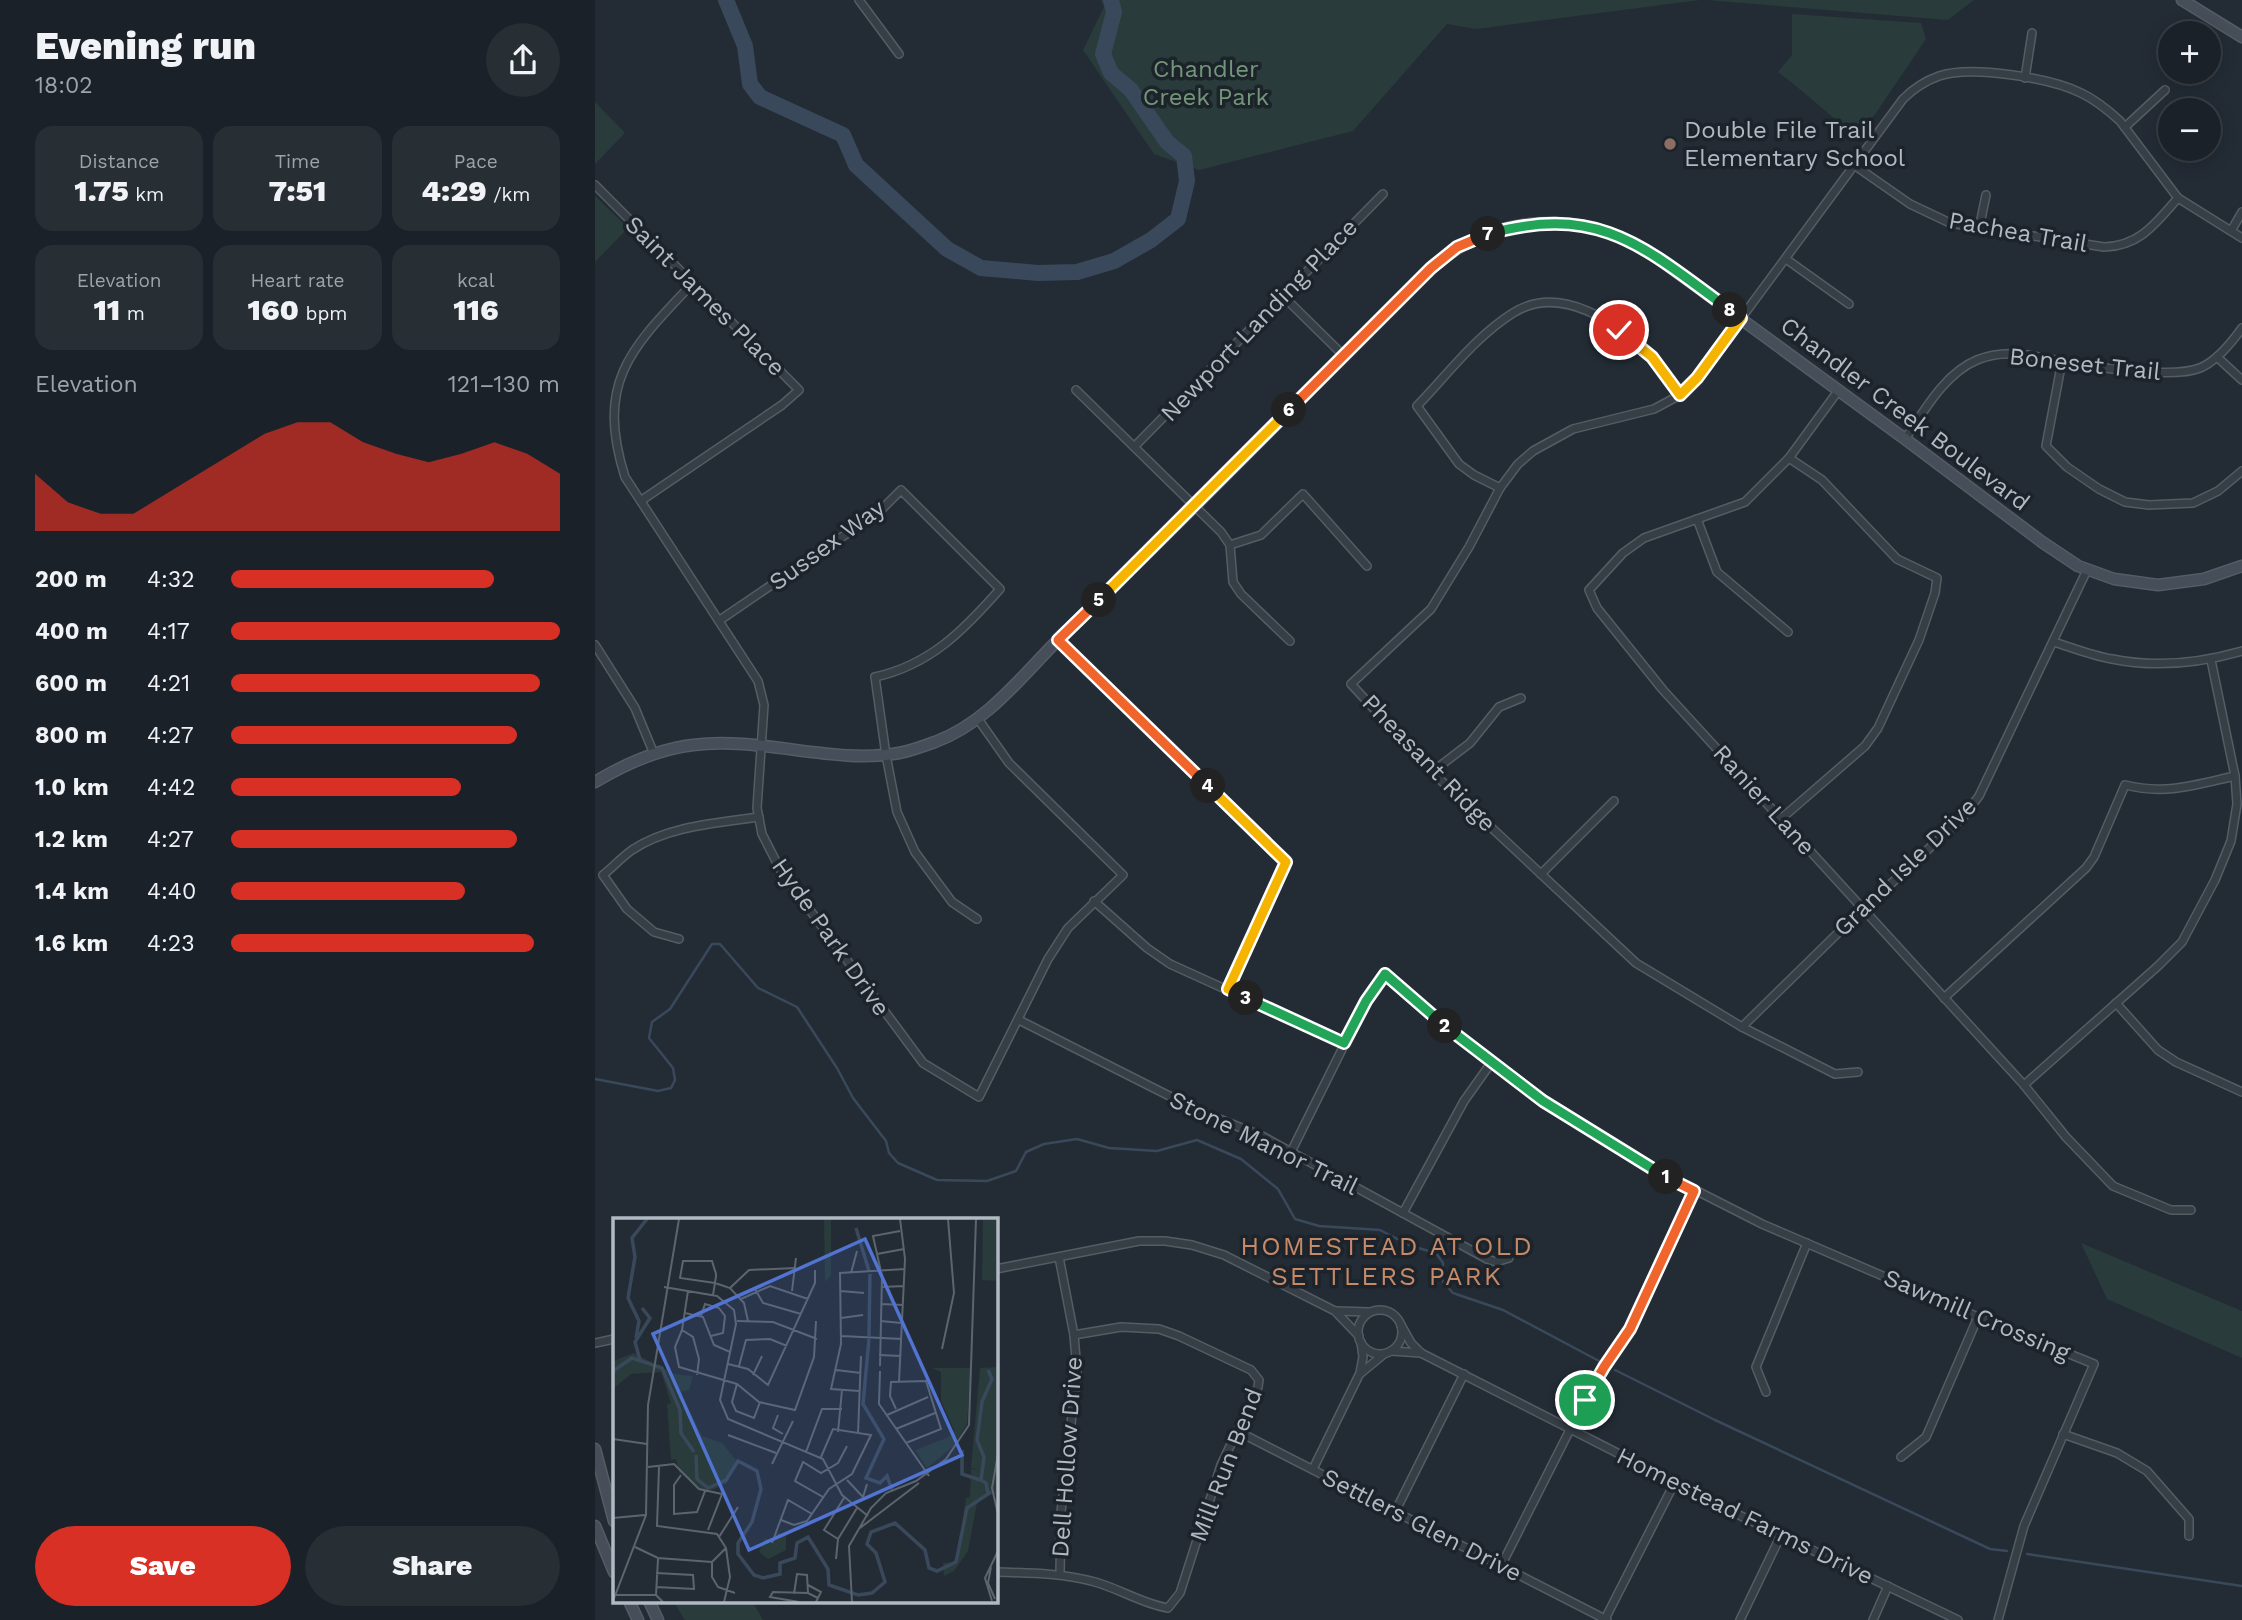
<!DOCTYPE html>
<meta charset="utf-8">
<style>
body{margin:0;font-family:"Work Sans",sans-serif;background:#272e34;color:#f1f3f6;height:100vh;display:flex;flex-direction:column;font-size:26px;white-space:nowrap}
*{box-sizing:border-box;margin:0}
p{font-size:23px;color:#9fa3a8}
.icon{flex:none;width:38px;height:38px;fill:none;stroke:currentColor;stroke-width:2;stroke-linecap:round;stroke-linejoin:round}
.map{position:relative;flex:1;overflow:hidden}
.panel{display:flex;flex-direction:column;background:#1a2128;width:595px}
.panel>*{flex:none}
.tools{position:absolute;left:1563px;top:21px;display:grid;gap:14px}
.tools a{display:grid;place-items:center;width:63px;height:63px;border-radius:50%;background:#1a2128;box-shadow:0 4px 18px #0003,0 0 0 2px #383e45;font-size:35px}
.pin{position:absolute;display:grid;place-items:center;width:60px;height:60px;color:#fff;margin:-30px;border:4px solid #fff;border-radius:50%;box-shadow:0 2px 7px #0007}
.km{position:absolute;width:35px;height:35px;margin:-18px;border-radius:50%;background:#222;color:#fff;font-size:19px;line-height:35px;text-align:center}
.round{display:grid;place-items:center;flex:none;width:74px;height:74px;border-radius:37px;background:#272e34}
.head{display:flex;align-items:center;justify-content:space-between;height:119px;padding:0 35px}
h1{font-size:38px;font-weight:800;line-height:52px}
.figures{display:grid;grid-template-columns:repeat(3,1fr);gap:10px;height:119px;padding:7px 35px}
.figures div{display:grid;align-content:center;border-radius:18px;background:#272e34;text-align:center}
.figures b{font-size:30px;font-weight:800}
.figures small{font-size:19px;font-weight:400}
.figures p{font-size:19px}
.chart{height:196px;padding:14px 35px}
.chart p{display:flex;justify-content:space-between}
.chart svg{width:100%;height:126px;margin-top:7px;fill:#d93025;opacity:.7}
.primary-button{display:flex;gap:14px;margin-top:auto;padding:14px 35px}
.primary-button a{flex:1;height:80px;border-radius:42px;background:#d93025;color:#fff;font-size:28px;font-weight:800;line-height:80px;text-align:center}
.primary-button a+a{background:#272e34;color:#f1f3f6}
ul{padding:0 35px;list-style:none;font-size:23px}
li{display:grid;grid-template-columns:112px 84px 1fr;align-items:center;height:52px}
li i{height:18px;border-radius:9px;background:#d93025}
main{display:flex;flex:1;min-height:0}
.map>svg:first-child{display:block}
.green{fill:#293b3a}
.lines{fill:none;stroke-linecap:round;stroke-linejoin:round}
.stream{stroke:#39495b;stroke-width:2.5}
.river{stroke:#39495b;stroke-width:16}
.street-casing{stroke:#545c64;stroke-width:10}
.secondary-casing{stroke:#545c64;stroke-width:13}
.street{stroke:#363e46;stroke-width:7}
.secondary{stroke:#454e59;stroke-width:10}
.split-1-casing{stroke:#fff;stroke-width:14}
.split-2-casing{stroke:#fff;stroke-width:14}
.split-3-casing{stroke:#fff;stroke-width:14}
.split-4-casing{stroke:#fff;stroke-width:14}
.split-5-casing{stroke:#fff;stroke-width:14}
.split-6-casing{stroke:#fff;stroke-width:14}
.split-7-casing{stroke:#fff;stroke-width:14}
.split-8-casing{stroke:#fff;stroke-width:14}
.split-9-casing{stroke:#fff;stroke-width:14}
.split-1{stroke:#f0652b;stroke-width:9}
.split-2{stroke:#22a559;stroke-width:9}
.split-3{stroke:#22a559;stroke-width:9}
.split-4{stroke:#f5b400;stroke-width:9}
.split-5{stroke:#f0652b;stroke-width:9}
.split-6{stroke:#f5b400;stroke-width:9}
.split-7{stroke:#f0652b;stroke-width:9}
.split-8{stroke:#22a559;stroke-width:9}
.split-9{stroke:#f5b400;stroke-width:9}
.education-dot{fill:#8d6e63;stroke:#1c232b;stroke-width:2.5}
.labels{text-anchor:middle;stroke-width:7;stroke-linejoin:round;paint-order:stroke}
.park-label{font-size:24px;fill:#729678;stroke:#1c232b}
.poi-label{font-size:24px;fill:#b1b9c3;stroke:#1c232b;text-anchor:start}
.street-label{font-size:24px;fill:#b1b9c3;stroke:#1c232b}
.neighbourhood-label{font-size:26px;letter-spacing:2px;fill:#c68a69;stroke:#1c232b}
.inset-river{fill:none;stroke:#39495b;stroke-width:3.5}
.inset-road{fill:none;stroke:#5c646e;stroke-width:2}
.view{fill:#5173d1;fill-opacity:0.15;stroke:#5173d1;stroke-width:3.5}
.inset-edge{fill:none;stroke:#b1b9c3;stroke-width:3.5}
</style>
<main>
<section class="panel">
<div class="head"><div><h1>Evening run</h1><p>18:02</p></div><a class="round"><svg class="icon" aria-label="share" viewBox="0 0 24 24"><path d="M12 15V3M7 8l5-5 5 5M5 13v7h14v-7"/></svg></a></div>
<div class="figures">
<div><p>Distance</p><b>1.75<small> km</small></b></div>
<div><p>Time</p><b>7:51</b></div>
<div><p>Pace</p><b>4:29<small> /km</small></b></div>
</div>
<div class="figures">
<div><p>Elevation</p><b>11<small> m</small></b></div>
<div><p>Heart rate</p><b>160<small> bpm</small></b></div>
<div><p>kcal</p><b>116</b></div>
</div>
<div class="chart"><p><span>Elevation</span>121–130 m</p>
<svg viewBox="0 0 160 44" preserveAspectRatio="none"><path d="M0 44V24L10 34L20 38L30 38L40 31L50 24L60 17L70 10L80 6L90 6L100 13L110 17L120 20L130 17L140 13L150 17L160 24V44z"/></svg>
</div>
<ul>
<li><b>200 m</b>4:32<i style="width:80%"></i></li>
<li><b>400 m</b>4:17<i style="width:100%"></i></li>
<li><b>600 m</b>4:21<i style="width:94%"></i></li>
<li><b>800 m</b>4:27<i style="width:87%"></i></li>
<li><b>1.0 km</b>4:42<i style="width:70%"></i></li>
<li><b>1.2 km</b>4:27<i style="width:87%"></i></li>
<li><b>1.4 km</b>4:40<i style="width:71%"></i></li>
<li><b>1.6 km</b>4:23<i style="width:92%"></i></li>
</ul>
<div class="primary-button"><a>Save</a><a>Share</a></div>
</section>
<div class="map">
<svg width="1647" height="1620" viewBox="0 0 1647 1620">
<rect width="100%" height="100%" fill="#232c35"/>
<!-- green -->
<g class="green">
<polygon points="506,0 1105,0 881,29 852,24 758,131 604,170 559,154 488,50 509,7"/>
<polygon points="1112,0 1379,0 1353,20"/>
<path d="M1197,14L1326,23L1331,39L1264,138C1236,117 1211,93 1183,72L1197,55Z"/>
<polygon points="0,102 30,133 0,164"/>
<polygon points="0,196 33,228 0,262"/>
<polygon points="1486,1243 1647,1311 1647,1358 1512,1299"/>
<polygon points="78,1601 157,1601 168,1620 90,1620"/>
</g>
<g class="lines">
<!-- stream -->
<g class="stream">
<polyline points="0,1079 63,1091 76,1088 80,1080 78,1068 54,1038 57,1022 75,1009 117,944 125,944 163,988 202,1007 242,1068 258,1098 291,1141 294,1153 303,1163 342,1180 392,1181 421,1171 431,1152 449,1144 482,1139 514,1148 562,1151 602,1140 646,1159 683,1189 700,1219 724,1226 785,1230 816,1246 841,1253 848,1263 848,1282 858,1293 908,1310 1004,1361"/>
<polyline points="1020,1370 1120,1420 1395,1549 1412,1551"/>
<polyline points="1432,1554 1647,1586"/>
</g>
<!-- river -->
<polyline class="river" points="131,0 150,46 155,84 165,97 248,135 261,165 352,249 386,268 443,273 482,272 519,261 556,240 583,219 592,181 589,156 572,142 536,90 516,73 508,54 519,12 516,0"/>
<!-- street casing -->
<g class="street-casing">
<g id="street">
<polyline points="264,0 304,54"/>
<polyline points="1430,78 1437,33"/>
<polyline points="1530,127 1570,90"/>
<path d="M1259,165L1315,204L1355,223L1509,247C1545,246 1561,223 1583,198"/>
<polyline points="0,185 204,390 187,405 47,500"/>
<polyline points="1384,229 1391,195"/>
<polyline points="1636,231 1647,212"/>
<polyline points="1191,259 1254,304"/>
<path d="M97,284C36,348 0,382 30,477L163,681L169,705L162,808L167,834L186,871L328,1063L384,1097L453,959L473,928L528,875L414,763L383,719"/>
<polyline points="688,296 748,355"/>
<polyline points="1622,357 1647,380"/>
<polyline points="1467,361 1451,446 1472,467 1504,489 1530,502 1554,505 1598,503 1623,491 1647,471"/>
<polyline points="481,390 626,532 635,545 638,582 646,594 695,641"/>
<polyline points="1243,391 1194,458 1150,502 1049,538 1028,553 994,590 1002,608 1068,690 1429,1085 1471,1137 1518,1186 1576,1210 1596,1210"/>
<path d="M1310,439C1329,411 1350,373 1382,360C1410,348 1438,356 1466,361C1497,367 1578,379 1605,368C1622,361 1637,342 1647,328"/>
<polyline points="540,446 788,194"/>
<path d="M905,488L879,475L864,464L822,406C852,375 881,336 918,313C965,283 1023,323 1056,356C1067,367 1075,382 1085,395"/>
<polyline points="1102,519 1122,572 1193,632"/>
<polyline points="635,545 666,535 708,494 772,566"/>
<path d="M125,620L285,511L306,490L405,589C369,630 335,665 280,677L291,755L302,812L320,852L357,902L382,919"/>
<polyline points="463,640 691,862 633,989"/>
<path d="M1459,642C1478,648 1498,656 1517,659C1561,668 1605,663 1647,651"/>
<polyline points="0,645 40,708 59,754"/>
<polyline points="837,772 875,743 904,707 926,698"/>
<polyline points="1187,818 1270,746 1283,728 1324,640 1340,593 1342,578 1302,559 1227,480 1194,458"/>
<polyline points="946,874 1019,801"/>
<polyline points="499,901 552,948 575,964 749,1043"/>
<path d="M84,939L59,932L32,909L8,875C18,867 27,857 37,850C73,826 122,823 164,817"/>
<path d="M1349,998L1491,868L1499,857L1530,785C1571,795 1600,785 1640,776"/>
<polyline points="1521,1003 1563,1050 1581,1062 1647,1092"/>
<polyline points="424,1020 604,1111 667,1136 892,1259 901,1262 914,1258"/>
<polyline points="1147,1027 1246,930 1369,816 1384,796 1492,570"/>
<path d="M1263,1072L1240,1074L1147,1027L1041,963L837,772L756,684L836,609L874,547L905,488L923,464L938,451L978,429L1059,409L1085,395L1102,378L1308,99C1318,89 1330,81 1344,76C1377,65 1455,78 1486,93C1501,100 1513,110 1525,121L1583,198L1647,238"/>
<polyline points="1429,1085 1563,966 1587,942 1620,880 1636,841 1642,804 1640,776 1616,660"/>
<polyline points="696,1152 771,1001 790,974 874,1046 920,1082 1049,1164 1167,1224 1383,1317 1499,1364 1429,1526 1403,1620"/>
<polyline points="808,1213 869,1101 896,1063"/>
<polyline points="464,1257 479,1335 482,1371 466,1512 465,1574"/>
<polyline points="401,1269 544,1241 570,1241 597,1245 629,1255 740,1311 764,1336"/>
<circle cx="785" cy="1332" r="22"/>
<polyline points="741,1311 774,1312"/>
<polyline points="806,1325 816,1343 826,1353 1146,1516 1363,1620"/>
<polyline points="0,1343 19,1339"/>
<polyline points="796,1351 826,1353"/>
<polyline points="766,1373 789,1354"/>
<polyline points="1171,1392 1161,1367 1212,1243"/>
<polyline points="642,1431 1012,1620"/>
<polyline points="1468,1434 1522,1453 1552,1471 1594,1519 1594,1536"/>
<polyline points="1306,1457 1331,1437 1383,1317"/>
<polyline points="718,1469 765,1373 768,1357 766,1342"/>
<polyline points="800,1512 869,1374"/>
<polyline points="906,1566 990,1400 1009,1367 1036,1329 1099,1191"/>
<path d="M401,1572C435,1573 467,1573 500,1582C525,1589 548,1604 573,1608L585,1593L626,1465L663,1387L664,1380L656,1370L584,1336L564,1329L526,1327L479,1335"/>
<polyline points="1010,1619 1080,1482"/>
<polyline points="1145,1620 1186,1535"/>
<polyline points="1278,1620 1293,1586"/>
</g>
</g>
<!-- secondary casing -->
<g class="secondary-casing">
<g id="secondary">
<polyline points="1587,0 1647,37"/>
<path d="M0,782C30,764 64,749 98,745C165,736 239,765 304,753C316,751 328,746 340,742C395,722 431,670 472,631C596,513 715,389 836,268C898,214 983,209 1053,251L1310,439L1447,542L1483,566L1519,579L1563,585L1609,579L1647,566"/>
<polyline points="0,1449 19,1521"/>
<polyline points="0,1526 19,1572"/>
<polyline points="34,1601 43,1620"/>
<polyline points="54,1601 63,1620"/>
</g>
</g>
<!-- street -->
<use href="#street" class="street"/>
<!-- secondary -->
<use href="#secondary" class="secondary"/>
</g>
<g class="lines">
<!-- split-1 casing -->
<g class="split-1-casing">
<polyline id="split-1" points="990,1400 1009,1367 1035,1329 1099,1191 1071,1177"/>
</g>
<!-- split-2 casing -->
<g class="split-2-casing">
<polyline id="split-2" points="850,1026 948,1101 1071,1177"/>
</g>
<!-- split-3 casing -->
<g class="split-3-casing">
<polyline id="split-3" points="651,998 749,1043 771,1001 790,974 850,1026"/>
</g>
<!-- split-4 casing -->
<g class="split-4-casing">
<polyline id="split-4" points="613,786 691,862 633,989 651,998"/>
</g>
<!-- split-5 casing -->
<g class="split-5-casing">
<polyline id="split-5" points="504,600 463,640 613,786"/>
</g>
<!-- split-6 casing -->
<g class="split-6-casing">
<polyline id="split-6" points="504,600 694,410"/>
</g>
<!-- split-7 casing -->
<g class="split-7-casing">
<polyline id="split-7" points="694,410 836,268 862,247 893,234"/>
</g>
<!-- split-8 casing -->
<g class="split-8-casing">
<path id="split-8" d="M893,234C1005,203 1049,247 1135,310"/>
</g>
<!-- split-9 casing -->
<g class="split-9-casing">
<polyline id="split-9" points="1024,330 1057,357 1085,395 1102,378 1146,318 1135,310"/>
</g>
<!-- split-1 -->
<use href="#split-1" class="split-1"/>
<!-- split-2 -->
<use href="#split-2" class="split-2"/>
<!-- split-3 -->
<use href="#split-3" class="split-3"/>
<!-- split-4 -->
<use href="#split-4" class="split-4"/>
<!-- split-5 -->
<use href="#split-5" class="split-5"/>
<!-- split-6 -->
<use href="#split-6" class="split-6"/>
<!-- split-7 -->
<use href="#split-7" class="split-7"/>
<!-- split-8 -->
<use href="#split-8" class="split-8"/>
<!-- split-9 -->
<use href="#split-9" class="split-9"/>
</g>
<!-- markers -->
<circle class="education-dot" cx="1075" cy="144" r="7"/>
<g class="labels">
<!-- park labels -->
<g class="park-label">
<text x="611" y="77">Chandler<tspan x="611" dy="28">Creek Park</tspan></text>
</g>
<!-- poi labels -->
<g class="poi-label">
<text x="1089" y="138">Double File Trail<tspan x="1089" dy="28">Elementary School</tspan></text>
</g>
<!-- street labels -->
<g class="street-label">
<text transform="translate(1423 232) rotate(10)" y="8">Pachea Trail</text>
<text transform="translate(110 296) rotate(45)" y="8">Saint James Place</text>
<text transform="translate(664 320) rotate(-46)" y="8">Newport Landing Place</text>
<text transform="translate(1490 364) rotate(6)" y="8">Boneset Trail</text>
<text transform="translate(1310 414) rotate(37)" y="8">Chandler Creek Boulevard</text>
<text transform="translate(232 545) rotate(-36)" y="8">Sussex Way</text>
<text transform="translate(834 763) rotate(46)" y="8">Pheasant Ridge</text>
<text transform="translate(1169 800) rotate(48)" y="8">Ranier Lane</text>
<text transform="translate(1310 867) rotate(-44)" y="8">Grand Isle Drive</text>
<text transform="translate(236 937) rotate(55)" y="8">Hyde Park Drive</text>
<text transform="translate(669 1143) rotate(26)" y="8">Stone Manor Trail</text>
<text transform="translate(1382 1315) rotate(23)" y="8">Sawmill Crossing</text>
<text transform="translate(472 1457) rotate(-86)" y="8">Dell Hollow Drive</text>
<text transform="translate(631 1465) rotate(-69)" y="8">Mill Run Bend</text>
<text transform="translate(1150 1516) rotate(26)" y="8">Homestead Farms Drive</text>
<text transform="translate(827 1525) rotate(27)" y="8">Settlers Glen Drive</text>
</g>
<!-- neighbourhood labels -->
<g class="neighbourhood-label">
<text x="792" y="1255">HOMESTEAD AT OLD<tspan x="792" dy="30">SETTLERS PARK</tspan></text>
</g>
</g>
<!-- overview -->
<g transform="translate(18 1218)">
<rect width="385" height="385" fill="#232c35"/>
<path d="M211,1H218V57L212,64ZM370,1H385V63L369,62ZM21,135L61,156L80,158L76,172L67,174L89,218L109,225L123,242L114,265L100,272L88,271L66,254L63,241L58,242L54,186L58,185L48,154L18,156L0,171V143ZM385,149V277L377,276L364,285L355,333L341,353L331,358L330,345L341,344L345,333L353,280L357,279L358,251L366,252L358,250L367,150ZM319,150H358L354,206L340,229L314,250L302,232L336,219L341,212L328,183V154ZM164,314L173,317V332L155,341L146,334L152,320L161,323Z" fill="#293b3a"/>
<path class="inset-river" d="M243,10L256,53M256,118L257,56M23,120L26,103L15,80L22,39L19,20L34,1M256,121L250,186L271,221L253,260L267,265L274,258L279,272M27,142L22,124L37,100L29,90M0,153L19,140L49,150L67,192L68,215L81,234M349,232V256L367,262M83,237L84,261L95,270L113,262L125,243L144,253L148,271L139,304L125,325V336L141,357L150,360L167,356V345L182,340L184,325L195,319L215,351L216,367L245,377L259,375L272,364L263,335L254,326L258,314L282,305L312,332L316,350L324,353L343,344L354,290L378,274M375,276L373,265L368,262L371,239L364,222L369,184L379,161L375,152"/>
<path class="inset-road" d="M0,19V86M264,36L291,31M238,55L244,33M51,69L104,78L121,92L123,106L107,182L115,201L210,241L229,277L255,298M269,69L291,68M117,70L136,52L183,50M142,71L150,85L188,96M75,73L69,112L62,129L66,149L124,166L146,184L182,192L201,139L203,103M179,73L183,40M228,73L251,75M100,77L102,65V64L103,59V56L99,43H70L67,60L102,65L117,70L131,85L135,103M128,81L157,68L195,81M268,86L290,87M72,95L90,99L101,127L117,134M88,98L92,86L106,90L112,98L110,115L98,118M228,100L250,97M124,103L160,104L204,121M267,103L289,105M69,112L80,119L86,141L84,157M228,118L289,121M329,131L341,75L335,1M266,137L288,138M115,146L135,151L155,167L202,65V52M126,148L133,122L157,121L174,128M267,148L269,58L260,18L287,13M223,152L248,155M267,153L266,186L316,258M140,157L149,138M286,164L292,41L287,1M124,166L119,184L123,193L141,200L147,184M246,173L218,171L228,126L227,55L292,51M283,191L277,178L278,164L313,163L328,211L293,225M165,197L160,210L170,216M274,197L315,179M283,211L322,195M225,214L229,172M245,216L248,138M115,217L163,235M0,221L34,226M193,234L209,191H229M385,236L379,270L385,296M159,246L180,203M35,249L61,246L86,271L109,276L95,312M46,249L44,308L104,316L113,330L117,359L111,384M68,257L61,267V296L84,294L92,273M234,262L250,279L254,266M210,279L182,263L190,244L208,255L225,245L234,228M0,300L32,297M168,302L181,307L194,303L216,271L239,256L258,217L220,211L208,239M247,310L306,265M106,319L125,289M225,321L211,312L231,280M159,325L175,282L199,296M22,329L45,340L99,344M113,330L99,344V359L105,369L122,375M223,341L225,321L244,290M378,349L375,365L382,381M195,367L208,374L203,384M43,369L81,371L80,357L43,355M181,376L184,356L194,357L195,375M2,377H43L50,384M43,377L45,341M0,383L33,297L35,187L66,1M379,383L372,360L385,333M186,384L157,379L160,374L195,375L205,380M239,384L236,328L258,290L273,275L303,263L333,241L356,207L363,1"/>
<path class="view" d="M252,21L349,237L136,332L40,116Z"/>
<rect width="385" height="385" class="inset-edge"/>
</g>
</svg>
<div class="tools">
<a>+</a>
<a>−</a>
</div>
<div class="pin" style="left:990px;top:1400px;background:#1e9e55"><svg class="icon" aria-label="arrive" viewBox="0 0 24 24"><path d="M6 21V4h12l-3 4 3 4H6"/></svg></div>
<div class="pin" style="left:1024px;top:330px;background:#d93025"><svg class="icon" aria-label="check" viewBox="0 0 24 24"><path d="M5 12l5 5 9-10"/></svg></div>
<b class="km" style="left:1071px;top:1177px">1</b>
<b class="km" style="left:850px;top:1026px">2</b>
<b class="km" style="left:651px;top:998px">3</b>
<b class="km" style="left:613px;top:786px">4</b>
<b class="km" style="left:504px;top:600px">5</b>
<b class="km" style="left:694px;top:410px">6</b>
<b class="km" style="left:893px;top:234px">7</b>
<b class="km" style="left:1135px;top:310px">8</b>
</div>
</main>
